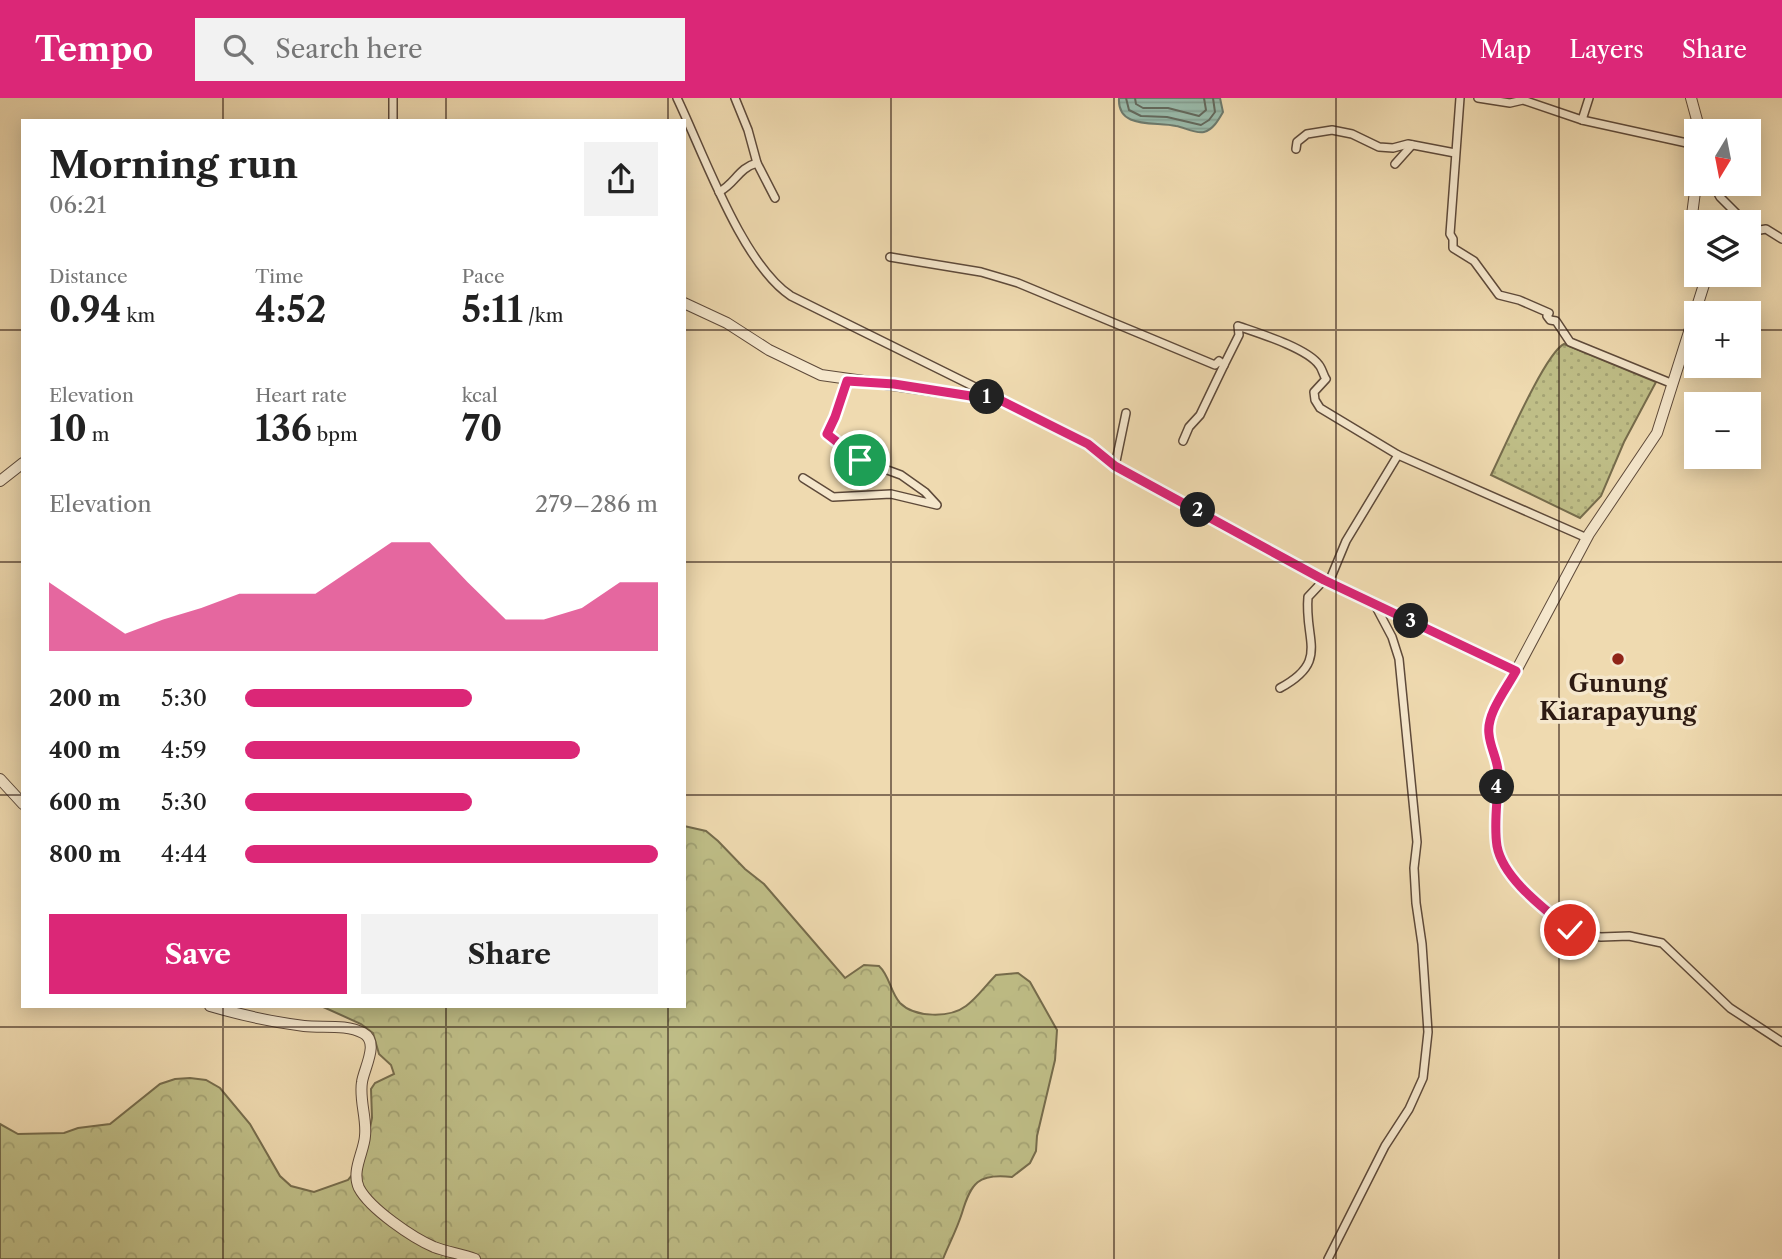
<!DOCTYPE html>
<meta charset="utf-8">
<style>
body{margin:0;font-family:"Libre Caslon Text",serif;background:#f2f2f2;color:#222;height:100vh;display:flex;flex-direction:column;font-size:26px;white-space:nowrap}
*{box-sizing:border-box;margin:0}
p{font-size:23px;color:#767676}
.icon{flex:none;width:38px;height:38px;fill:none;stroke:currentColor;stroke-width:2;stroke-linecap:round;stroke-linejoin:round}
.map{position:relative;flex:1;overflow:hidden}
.panel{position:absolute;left:21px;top:21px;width:665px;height:889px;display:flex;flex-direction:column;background:#fff;border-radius:0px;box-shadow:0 4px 18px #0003}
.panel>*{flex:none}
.needle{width:46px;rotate:190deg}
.buttons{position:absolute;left:1684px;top:21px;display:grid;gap:14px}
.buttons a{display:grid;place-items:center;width:77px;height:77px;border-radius:0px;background:#fff;box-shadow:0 4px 18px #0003;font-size:35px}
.pin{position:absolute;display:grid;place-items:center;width:60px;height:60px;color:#fff;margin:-30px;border:4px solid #fff;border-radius:50%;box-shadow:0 2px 7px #0007}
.km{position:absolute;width:35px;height:35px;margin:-18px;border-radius:50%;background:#222;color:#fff;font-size:19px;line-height:35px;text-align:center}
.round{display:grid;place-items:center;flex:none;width:74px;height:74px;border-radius:0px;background:#f2f2f2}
.headline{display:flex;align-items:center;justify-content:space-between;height:119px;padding:0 28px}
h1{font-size:38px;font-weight:700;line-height:52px}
.stats{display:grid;grid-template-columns:repeat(3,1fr);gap:10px;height:119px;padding:7px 28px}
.stats div{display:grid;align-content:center}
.stats b{font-size:35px;font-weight:700}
.stats small{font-size:19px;font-weight:400}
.stats p{font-size:19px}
.chart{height:196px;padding:14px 28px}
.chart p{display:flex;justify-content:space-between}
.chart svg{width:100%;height:126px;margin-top:7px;fill:#db2777;opacity:.7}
.cta{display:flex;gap:14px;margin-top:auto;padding:14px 28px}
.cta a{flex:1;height:80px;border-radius:0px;background:#db2777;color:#fff;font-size:28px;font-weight:700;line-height:80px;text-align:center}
.cta a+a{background:#f2f2f2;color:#222}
ul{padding:0 28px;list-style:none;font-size:23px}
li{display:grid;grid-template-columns:112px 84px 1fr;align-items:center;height:52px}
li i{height:18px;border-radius:9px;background:#db2777}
header{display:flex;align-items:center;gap:42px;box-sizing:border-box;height:98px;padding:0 35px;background:#db2777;color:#fff}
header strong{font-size:33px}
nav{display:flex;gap:38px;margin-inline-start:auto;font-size:24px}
.search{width:490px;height:63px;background:#f2f2f2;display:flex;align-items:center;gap:18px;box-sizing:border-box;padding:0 24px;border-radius:0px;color:#767676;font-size:26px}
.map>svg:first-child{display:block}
.grass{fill:url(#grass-dots);stroke:#766c4c;stroke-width:2}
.forest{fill:url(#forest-crowns);stroke:#766c4c;stroke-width:2}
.water{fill:url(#water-rules);stroke:#6e7b6e;stroke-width:2}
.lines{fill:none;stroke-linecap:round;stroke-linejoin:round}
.shore{stroke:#646a5e;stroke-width:2}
.minor-casing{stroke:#5e4a3a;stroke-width:10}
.tertiary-casing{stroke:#5e4a3a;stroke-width:12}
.minor{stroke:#f5e7cc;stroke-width:7}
.tertiary{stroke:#f5e7cc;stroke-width:10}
.route-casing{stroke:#fff;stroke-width:14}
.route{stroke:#db2777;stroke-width:9}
.grid{fill:none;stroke:#2d1a12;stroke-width:2;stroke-opacity:0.55}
.poi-dot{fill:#8f2418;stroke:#f5e7cc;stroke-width:2.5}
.labels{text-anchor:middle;stroke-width:7;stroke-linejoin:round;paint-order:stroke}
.poi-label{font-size:24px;font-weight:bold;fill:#2d1a12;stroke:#f5e7cc}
</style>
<header>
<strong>Tempo</strong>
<div class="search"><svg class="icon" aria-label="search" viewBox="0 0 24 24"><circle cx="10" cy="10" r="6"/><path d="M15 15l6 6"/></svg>Search here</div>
<nav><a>Map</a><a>Layers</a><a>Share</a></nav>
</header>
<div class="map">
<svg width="1782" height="1161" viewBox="0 0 1782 1161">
<defs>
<pattern id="grass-dots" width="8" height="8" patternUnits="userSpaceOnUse" patternTransform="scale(1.75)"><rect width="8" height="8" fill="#bfbe87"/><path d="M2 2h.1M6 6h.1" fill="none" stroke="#a4a374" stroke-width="1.8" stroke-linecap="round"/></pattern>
<pattern id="forest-crowns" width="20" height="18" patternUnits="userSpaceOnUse" patternTransform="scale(1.75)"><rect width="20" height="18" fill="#bfbe87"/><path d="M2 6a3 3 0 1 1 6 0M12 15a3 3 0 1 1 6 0" fill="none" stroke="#a4a374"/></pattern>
<pattern id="water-rules" width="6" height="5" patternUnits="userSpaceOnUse" patternTransform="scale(1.75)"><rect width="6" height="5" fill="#9abbab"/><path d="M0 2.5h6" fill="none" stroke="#85a092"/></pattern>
</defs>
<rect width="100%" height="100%" fill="#efdab0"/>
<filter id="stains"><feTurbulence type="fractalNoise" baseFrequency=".00286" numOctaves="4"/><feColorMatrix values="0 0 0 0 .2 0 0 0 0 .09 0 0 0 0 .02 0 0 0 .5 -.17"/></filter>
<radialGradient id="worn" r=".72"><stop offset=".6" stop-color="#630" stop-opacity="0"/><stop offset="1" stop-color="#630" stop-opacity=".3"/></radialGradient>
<!-- grass -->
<path class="grass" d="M1564,246L1656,284L1624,344L1601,398L1580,420L1491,377C1503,353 1545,255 1564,246Z"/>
<!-- forest -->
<path class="forest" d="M684,728L706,733L718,743L745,771L764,786L845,880L864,867L879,868C890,878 890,894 900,905C915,920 950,920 966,908C977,900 986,887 996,877L1018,875L1030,884L1057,932L1055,962L1037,1038L1036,1053L1030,1065L1012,1079C978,1075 971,1085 962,1115C957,1131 949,1146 943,1161H0V1026L18,1036L64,1035L78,1030L110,1026L160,986L175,981L190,980L206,982L220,990L250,1026L280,1078L291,1088L314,1094L348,1082L363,1064L372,1020L371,991L375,985L394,976L391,967L379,956L373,935L361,926L321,908H684Z"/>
<!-- water -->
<path class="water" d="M1119,0H1220L1223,14C1219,21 1213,32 1204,34C1195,36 1184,29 1176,28C1156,23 1117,32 1119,0Z"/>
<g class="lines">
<!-- shore -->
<g class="shore">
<polyline points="1126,0 1129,12 1141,18 1167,19 1201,27 1209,22 1215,14 1213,0"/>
<polyline points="1135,0 1136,6 1143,10 1168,10 1199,18 1206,12 1204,0"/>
</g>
<!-- minor casing -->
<g class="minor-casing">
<g id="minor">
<polyline points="393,0 393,23"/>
<path d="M677,0C703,54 742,166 791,198L991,297"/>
<polyline points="735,0 748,32 757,65 775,100"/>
<polyline points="1460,0 1450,136 1453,141 1453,150 1474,163 1499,197 1519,202 1549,215 1547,218 1550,222 1556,223 1570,244 1673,286"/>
<polyline points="1478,0 1510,5 1523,2 1582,22 1696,47"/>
<polyline points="1582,22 1589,0"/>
<polyline points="1296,51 1297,44 1307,36 1332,32 1352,36 1379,49 1393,50 1408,46 1455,55"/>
<polyline points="1395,66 1412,47"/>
<polyline points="1713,86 1720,99 1745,124"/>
<path d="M719,94C736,85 738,70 757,65"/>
<polyline points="1748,128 1754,133 1766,131 1782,141"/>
<path d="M890,159L981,174L1018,185L1215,267L1219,263L1224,267L1239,237L1238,228C1258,235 1307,250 1319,267C1322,270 1323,277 1326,281L1314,294L1315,302L1320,310L1398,357L1587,440"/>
<polyline points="1183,343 1189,329 1200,317 1224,267"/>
<polyline points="1115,368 1126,315"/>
<path d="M803,380L833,399L891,396L937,407L925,394L901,377L860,362L828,339C828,331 844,294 847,283"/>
<polyline points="1329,484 1346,443 1398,357"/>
<polyline points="1516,573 1496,610 1488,632 1498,673 1495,706 1497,747 1505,767 1519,786 1542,809 1570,832 1583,837 1601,839 1629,838 1662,845 1730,910 1782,944"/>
<path d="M1280,590C1330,563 1304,543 1308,499L1324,482"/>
<polyline points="1328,1161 1385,1048 1409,1011 1423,980 1428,934 1422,846 1416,805 1414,770 1417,744 1399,561 1392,539 1375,507"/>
</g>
</g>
<!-- tertiary casing -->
<g class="tertiary-casing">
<g id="tertiary">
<polyline points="1691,0 1700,33"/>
<polyline points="1696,130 1692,117 1696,86"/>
<polyline points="684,205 727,225 769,252 821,277 977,299 994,299 1088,346 1115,368 1324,482 1516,573 1589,436 1657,335 1707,177"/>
<polyline points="0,383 23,365"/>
<polyline points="0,681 23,706"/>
<path d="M210,908C241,917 272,924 304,928C323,930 346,926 363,935C380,944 364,970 362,984C359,1002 367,1020 365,1038C364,1054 351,1073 359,1090C370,1111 413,1140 434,1149C447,1154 462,1156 475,1161"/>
</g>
</g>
<!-- minor -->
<use href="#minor" class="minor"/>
<!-- tertiary -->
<use href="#tertiary" class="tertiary"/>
</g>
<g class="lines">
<!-- route casing -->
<g class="route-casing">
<path id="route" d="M860,362L827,336L835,319L847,283L894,286L977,299H994L1088,346L1115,368L1324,482L1516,573C1507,590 1486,616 1489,636C1490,649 1497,660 1498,673C1499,697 1493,723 1497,748C1503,781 1545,811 1570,832"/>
</g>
<!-- route -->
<use href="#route" class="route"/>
</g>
<!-- grid -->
<path class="grid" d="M223,0V23M446,0V23M668,0V23M891,0V1161M1114,0V1161M1336,0V1161M1559,0V1161M0,232H23M684,232H1696M1748,232H1782M0,464H23M684,464H1782M0,697H23M684,697H1782M223,908V1161M446,908V1161M668,908V1161M0,929H1782"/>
<!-- markers -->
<circle class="poi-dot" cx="1618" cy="561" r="7"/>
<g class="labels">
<!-- poi labels -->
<g class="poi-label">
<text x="1618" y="594">Gunung<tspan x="1618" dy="28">Kiarapayung</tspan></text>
</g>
</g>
<rect width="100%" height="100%" filter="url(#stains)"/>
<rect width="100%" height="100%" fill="url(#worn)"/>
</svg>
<div class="buttons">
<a><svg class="needle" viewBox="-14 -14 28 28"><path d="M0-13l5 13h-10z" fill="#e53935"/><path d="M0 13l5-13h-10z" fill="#767676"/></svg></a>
<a><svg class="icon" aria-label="layers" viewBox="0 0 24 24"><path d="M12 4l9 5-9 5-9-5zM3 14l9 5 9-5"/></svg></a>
<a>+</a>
<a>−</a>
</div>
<div class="pin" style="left:860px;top:362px;background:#1e9e55"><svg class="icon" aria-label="arrive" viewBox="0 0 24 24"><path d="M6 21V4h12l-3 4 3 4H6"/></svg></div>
<div class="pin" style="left:1570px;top:832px;background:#d93025"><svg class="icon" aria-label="check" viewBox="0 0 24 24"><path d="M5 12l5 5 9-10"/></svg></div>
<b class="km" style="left:987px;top:299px">1</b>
<b class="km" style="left:1198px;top:412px">2</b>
<b class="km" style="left:1411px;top:523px">3</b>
<b class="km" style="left:1497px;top:689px">4</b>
<section class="panel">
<div class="headline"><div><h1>Morning run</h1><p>06:21</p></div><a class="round"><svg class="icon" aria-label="share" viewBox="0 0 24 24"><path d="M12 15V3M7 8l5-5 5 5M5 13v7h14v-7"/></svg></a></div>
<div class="stats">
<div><p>Distance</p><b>0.94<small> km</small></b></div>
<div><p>Time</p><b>4:52</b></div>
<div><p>Pace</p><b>5:11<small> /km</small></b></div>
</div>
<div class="stats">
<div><p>Elevation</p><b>10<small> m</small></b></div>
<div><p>Heart rate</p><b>136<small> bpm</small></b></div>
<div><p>kcal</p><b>70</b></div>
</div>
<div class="chart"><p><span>Elevation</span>279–286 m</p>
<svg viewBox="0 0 160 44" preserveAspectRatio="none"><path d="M0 44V20L10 29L20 38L30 33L40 29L50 24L60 24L70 24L80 15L90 6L100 6L110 20L120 33L130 33L140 29L150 20L160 20V44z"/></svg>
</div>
<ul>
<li><b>200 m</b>5:30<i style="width:55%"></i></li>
<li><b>400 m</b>4:59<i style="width:81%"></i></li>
<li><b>600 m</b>5:30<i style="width:55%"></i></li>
<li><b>800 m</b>4:44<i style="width:100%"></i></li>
</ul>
<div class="cta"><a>Save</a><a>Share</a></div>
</section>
</div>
